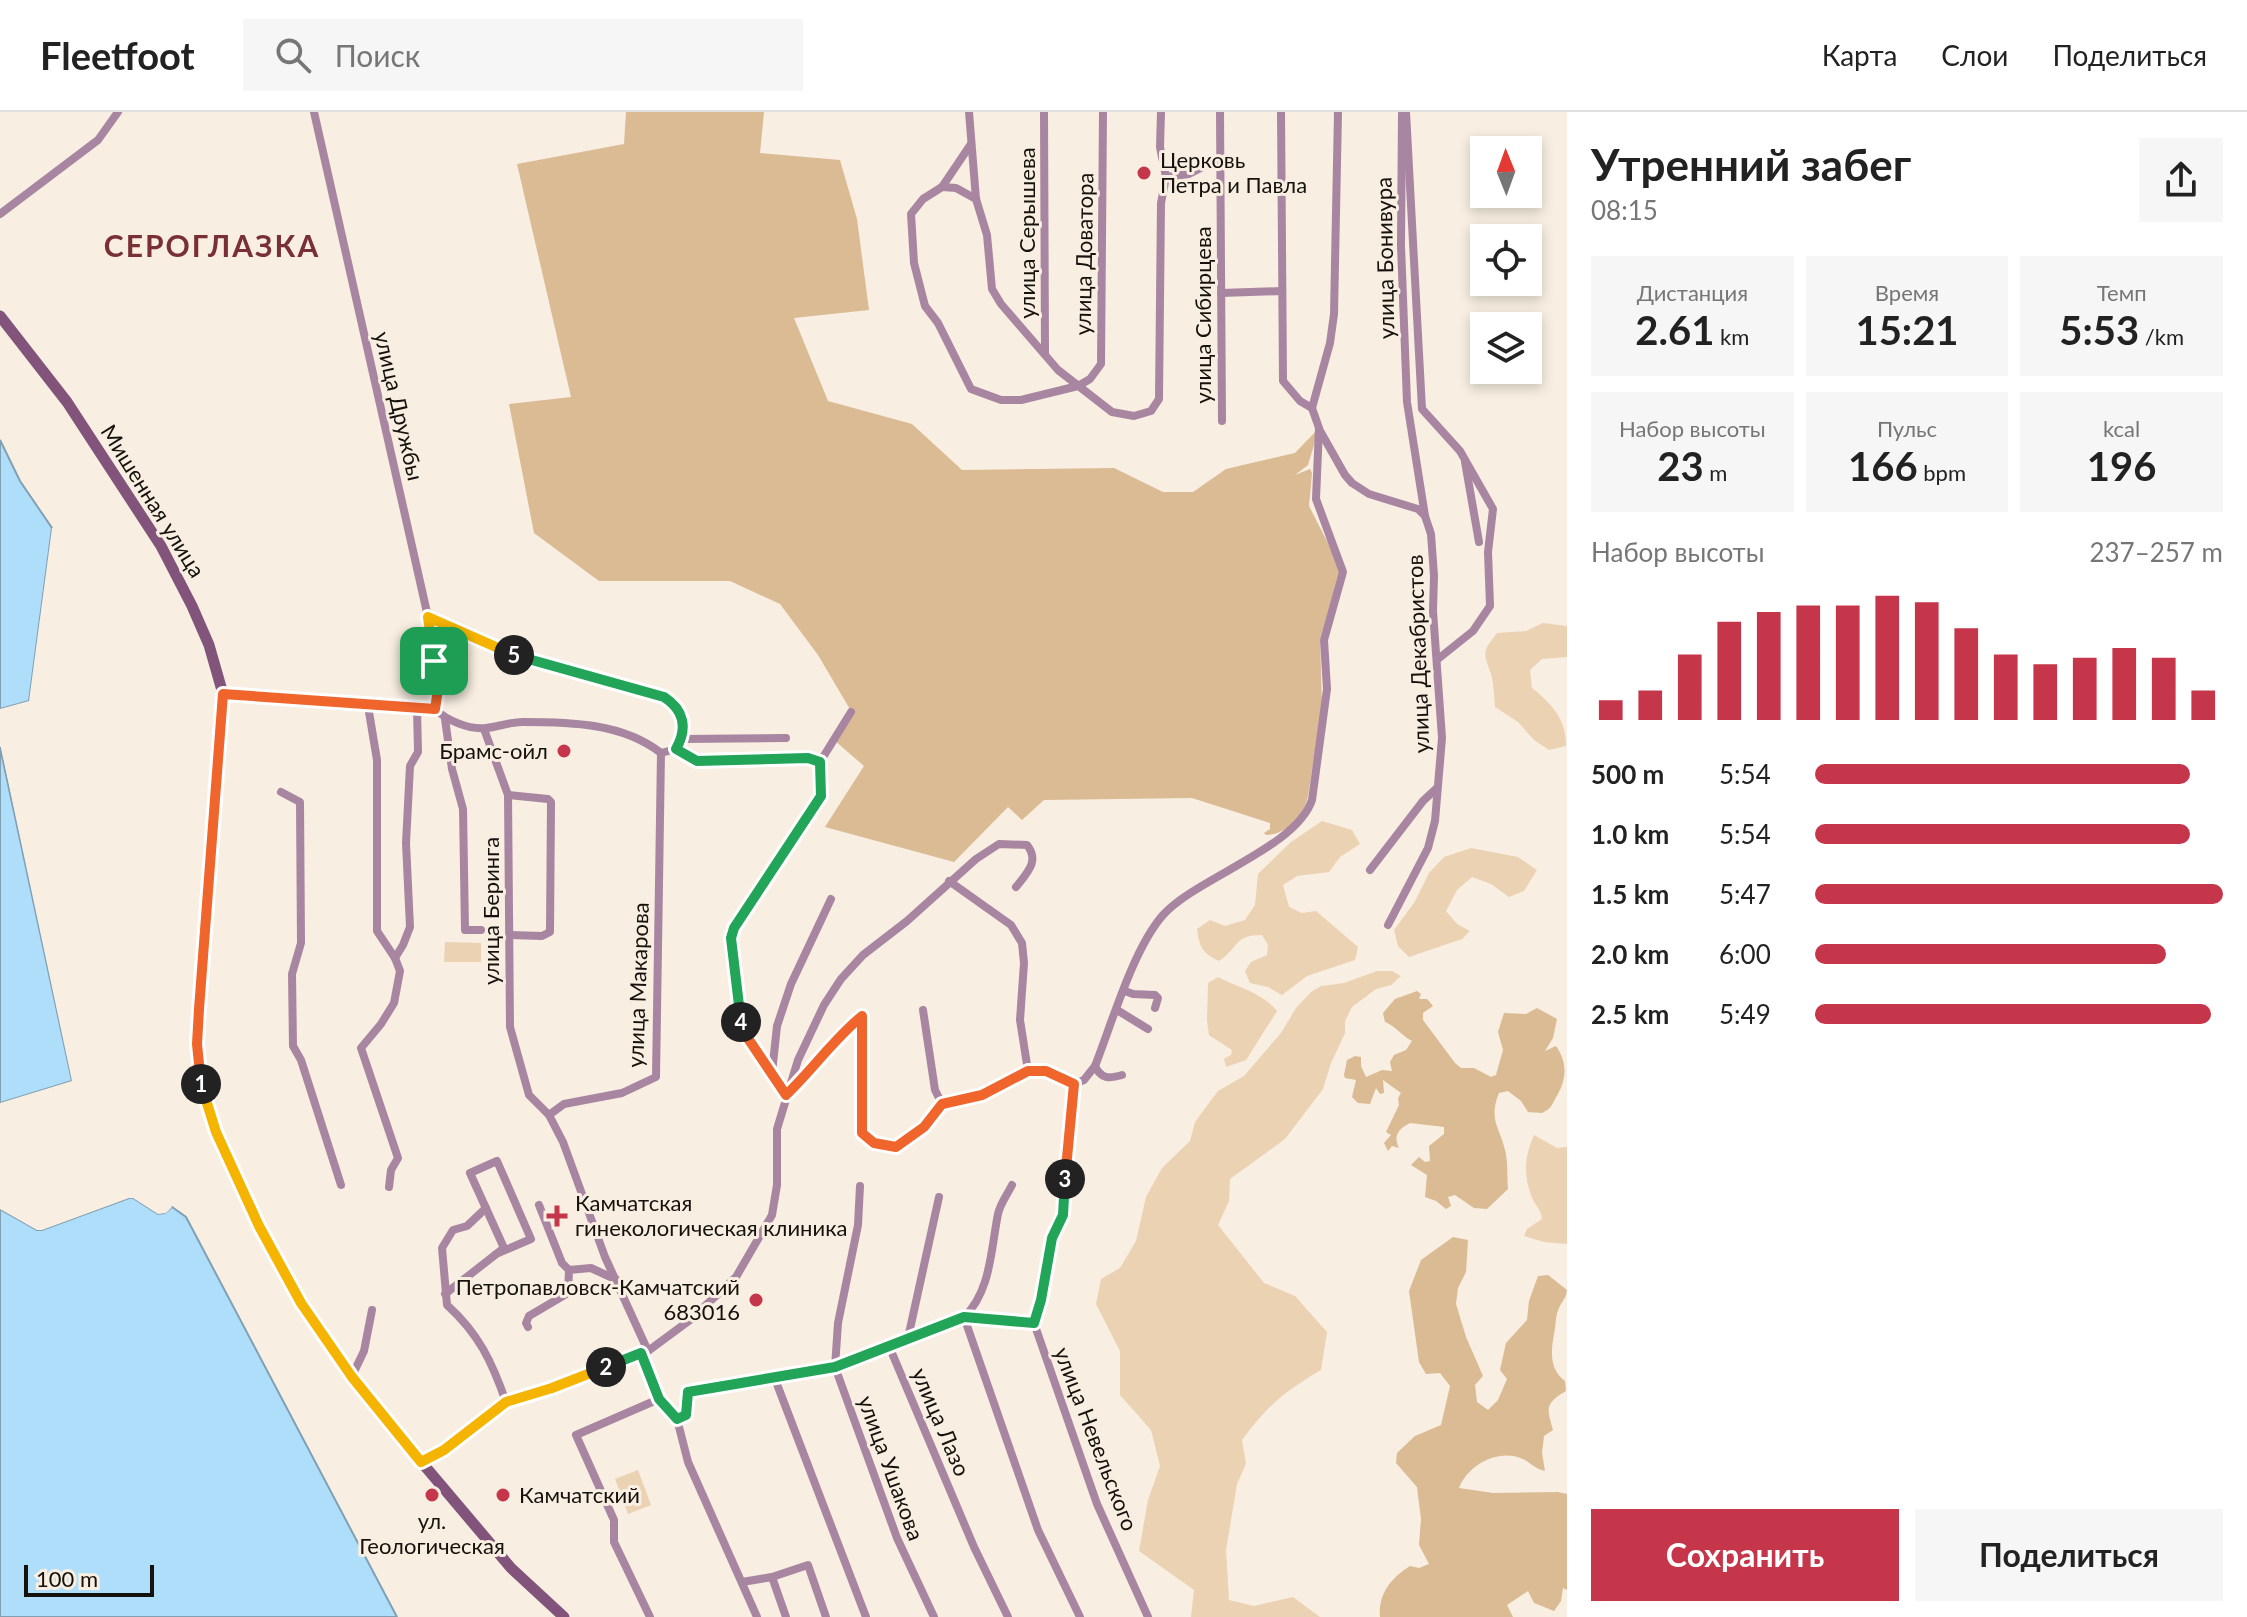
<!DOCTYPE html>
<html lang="ru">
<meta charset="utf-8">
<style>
body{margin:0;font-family:Lato,sans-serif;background:#f6f6f6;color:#222;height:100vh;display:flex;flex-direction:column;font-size:30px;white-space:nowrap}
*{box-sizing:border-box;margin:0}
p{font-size:26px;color:#767676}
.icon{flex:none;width:44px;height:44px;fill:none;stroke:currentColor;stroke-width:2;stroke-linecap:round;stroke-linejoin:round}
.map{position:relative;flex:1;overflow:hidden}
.sheet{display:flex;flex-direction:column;background:#fff;width:680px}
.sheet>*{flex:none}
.needle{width:52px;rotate:359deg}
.tools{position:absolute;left:1470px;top:24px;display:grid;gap:16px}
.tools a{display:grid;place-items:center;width:72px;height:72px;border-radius:0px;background:#fff;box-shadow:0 4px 12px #0003;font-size:40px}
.scale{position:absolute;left:24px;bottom:20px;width:130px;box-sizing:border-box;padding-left:8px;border:4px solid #15110d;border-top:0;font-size:22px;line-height:28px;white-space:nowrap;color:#15110d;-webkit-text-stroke:6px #f8eee1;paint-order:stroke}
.pin{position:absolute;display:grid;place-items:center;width:68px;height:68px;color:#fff;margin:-34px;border-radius:16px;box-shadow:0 4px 12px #0006}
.km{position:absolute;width:40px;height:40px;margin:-20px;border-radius:50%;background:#222;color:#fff;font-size:22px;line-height:40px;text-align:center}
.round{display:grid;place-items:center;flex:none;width:84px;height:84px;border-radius:0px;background:#f6f6f6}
.head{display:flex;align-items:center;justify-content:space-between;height:136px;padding:0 24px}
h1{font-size:44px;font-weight:700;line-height:60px}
.stats{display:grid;grid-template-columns:repeat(3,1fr);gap:12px;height:136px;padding:8px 24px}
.stats div{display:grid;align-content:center;border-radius:0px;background:#f6f6f6;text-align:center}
.stats b{font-size:40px;font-weight:700}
.stats small{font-size:22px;font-weight:400}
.stats p{font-size:22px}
.chart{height:224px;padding:16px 24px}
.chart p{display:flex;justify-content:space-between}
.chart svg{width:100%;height:144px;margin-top:8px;stroke:#c6364b;stroke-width:6}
.cta{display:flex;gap:16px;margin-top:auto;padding:16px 24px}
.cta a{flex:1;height:92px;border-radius:0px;background:#c6364b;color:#fff;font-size:32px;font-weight:700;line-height:92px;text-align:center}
.cta a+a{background:#f6f6f6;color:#222}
ul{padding:0 24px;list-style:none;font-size:26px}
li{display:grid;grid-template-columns:128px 96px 1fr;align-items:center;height:60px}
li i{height:20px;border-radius:10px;background:#c6364b}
header{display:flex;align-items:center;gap:48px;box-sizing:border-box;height:112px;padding:0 40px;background:#fff;border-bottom:2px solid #e0e0e0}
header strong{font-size:38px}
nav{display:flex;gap:44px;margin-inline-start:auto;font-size:28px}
.search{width:560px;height:72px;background:#f6f6f6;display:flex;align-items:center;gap:20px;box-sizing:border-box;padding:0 28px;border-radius:0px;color:#767676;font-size:30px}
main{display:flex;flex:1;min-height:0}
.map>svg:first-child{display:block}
.green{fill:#ebd2b3}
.forest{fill:#dabb94}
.water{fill:#afdefb;stroke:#81a0b4;stroke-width:2}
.pier{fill:#f8eee1}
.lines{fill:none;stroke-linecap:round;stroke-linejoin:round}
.street{stroke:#a886a1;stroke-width:8}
.secondary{stroke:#83547b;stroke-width:11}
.split-1-casing{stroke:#fff;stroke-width:16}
.split-2-casing{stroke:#fff;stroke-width:16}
.split-3-casing{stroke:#fff;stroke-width:16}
.split-4-casing{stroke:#fff;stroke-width:16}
.split-5-casing{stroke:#fff;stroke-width:16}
.split-6-casing{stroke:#fff;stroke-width:16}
.split-1{stroke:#f0652b;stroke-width:10}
.split-2{stroke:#f5b400;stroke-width:10}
.split-3{stroke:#22a559;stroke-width:10}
.split-4{stroke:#f0652b;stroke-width:10}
.split-5{stroke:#22a559;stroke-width:10}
.split-6{stroke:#f5b400;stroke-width:10}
.poi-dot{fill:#c6364b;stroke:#f8eee1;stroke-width:3}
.labels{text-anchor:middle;stroke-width:6;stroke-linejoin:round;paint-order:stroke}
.poi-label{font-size:22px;fill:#15110d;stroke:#f8eee1;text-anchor:start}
.street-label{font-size:22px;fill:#15110d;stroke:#f8eee1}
.district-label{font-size:30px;font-weight:bold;letter-spacing:2px;fill:#783036;stroke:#f8eee1}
</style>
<header>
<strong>Fleetfoot</strong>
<div class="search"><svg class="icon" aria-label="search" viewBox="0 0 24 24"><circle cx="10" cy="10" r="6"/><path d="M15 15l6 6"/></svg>Поиск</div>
<nav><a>Карта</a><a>Слои</a><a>Поделиться</a></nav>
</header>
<main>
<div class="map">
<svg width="1567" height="1505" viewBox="0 0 1567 1505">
<rect width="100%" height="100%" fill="#f8eee1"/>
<!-- green -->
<g class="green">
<path d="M1543,511L1567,514V545L1542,547L1530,558L1532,576C1551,591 1567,608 1566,634L1549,638L1534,628L1518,610L1495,595C1494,585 1494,572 1491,562C1483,539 1482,541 1497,521L1526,519Z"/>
<path d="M1322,709L1352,718L1360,732L1340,745L1329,760L1297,764L1283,773L1289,795L1302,801L1316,799L1358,835L1355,848L1307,864L1282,883L1268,875L1250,871L1245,859L1251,850L1267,843L1268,833L1262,823C1233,823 1239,836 1219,849C1202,841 1199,834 1197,817L1210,808L1225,814L1245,808L1255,793L1258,762L1291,730Z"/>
<polygon points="1471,736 1518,745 1537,758 1524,779 1509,785 1491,772 1472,765 1457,778 1446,799 1457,812 1470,819 1462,827 1409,845 1398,834 1394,818 1414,791 1429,761 1444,745"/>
<polygon points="445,830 481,831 481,850 444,850"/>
<path d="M1377,859H1392L1401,864L1391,873L1376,877L1352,895L1345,909V921L1331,951L1323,977L1285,1027L1230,1067L1229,1089L1218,1113L1264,1171L1295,1184L1327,1220L1321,1258C1284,1280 1268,1293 1242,1328L1246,1352L1237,1372L1226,1438L1229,1488L1254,1494L1293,1485L1320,1505H1191L1194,1478L1139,1439L1148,1388L1160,1354L1151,1318L1120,1283V1239L1096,1192L1101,1167L1120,1156L1136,1129L1146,1085L1162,1056L1190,1029L1195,1010L1218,979L1244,964L1281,921L1296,896L1311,880L1321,874L1344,871Z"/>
<path d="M1218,865C1239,876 1263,881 1277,899L1246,948L1226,955L1224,947L1231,943L1232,938L1209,923L1207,909L1208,871Z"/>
<path d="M1534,1023L1557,1036L1567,1035V1132L1544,1130L1524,1124L1527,1117L1542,1107C1541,1096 1534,1093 1531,1083C1523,1060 1525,1044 1534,1023Z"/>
<polygon points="638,1358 651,1393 628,1402 615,1367"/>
</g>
<!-- forest -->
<g class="forest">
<path d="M626,0H764L760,41L840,48L857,107L869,198L794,206L828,289L912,312L962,358L1114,356L1163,380H1193L1226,357L1295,341L1319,316L1308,353L1295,363L1310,357L1312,361L1309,394L1332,439L1340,462L1320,527L1322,593L1308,684C1304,704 1288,722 1266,723L1264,721L1270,717V711L1192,686L1044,688L1022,708L1008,695L954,750L825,715L864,654L834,628L851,599L818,543L780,492L730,469H599L534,421L509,292L571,285L517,52L624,32Z"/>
<path d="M1417,879L1421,882L1419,887H1427L1433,894L1423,901V908L1455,951L1461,956H1474L1491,965L1496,963L1503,938L1498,920L1504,901L1526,902L1537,896L1557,907L1553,926L1545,939L1556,934C1567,950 1567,965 1558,982C1552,991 1553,996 1542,1001L1528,1000L1521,989L1508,979L1499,981C1488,1008 1500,1016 1505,1038C1508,1049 1507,1065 1508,1077L1487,1097L1474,1096L1455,1083L1448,1085L1451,1094L1446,1097L1436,1089L1425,1085L1427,1063L1411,1053L1419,1045L1425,1050L1430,1049L1429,1034L1444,1022V1015L1410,1011C1398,1017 1393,1024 1399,1036L1392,1034L1388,1039L1384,1031L1391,1023L1386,1020L1399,993L1398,986L1401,981L1383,968L1384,981L1380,982L1376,976L1370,992L1358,991L1352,985L1356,968L1345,966L1344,963L1347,948L1355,944L1361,945V954L1366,965L1382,958L1392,959L1390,950L1394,943L1406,938L1412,929C1401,923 1397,915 1385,910L1383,901L1395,887Z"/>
<path d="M1453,1125L1468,1128L1466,1160L1458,1176L1456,1192L1466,1225L1483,1264L1475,1273L1477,1290L1488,1298L1498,1288L1507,1267L1500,1258L1506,1231L1527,1208L1529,1189L1538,1164L1548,1163L1567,1178C1566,1187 1562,1189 1559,1196C1555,1204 1556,1213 1554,1222C1551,1239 1549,1257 1565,1269L1566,1279C1544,1292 1547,1296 1553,1318L1544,1324L1542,1341L1545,1359C1535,1357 1531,1351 1523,1347C1498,1336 1468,1353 1459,1376L1493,1381L1558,1380L1567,1382V1478L1563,1476L1561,1489L1554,1499L1534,1491L1528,1479L1507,1493L1513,1505H1380C1378,1482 1391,1466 1410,1454L1419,1456L1429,1452L1419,1433L1421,1407L1417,1375L1396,1351L1397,1341L1415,1324L1441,1313L1450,1274L1440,1261L1426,1262L1419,1250L1409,1179L1421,1148Z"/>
</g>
<!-- water -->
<g class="water">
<polygon points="0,328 20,369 52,416 29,589 0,597"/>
<polygon points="0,635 72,969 0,991"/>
<polygon points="129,1086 133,1086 158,1102 165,1101 172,1095 186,1105 397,1505 0,1505 0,1097 37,1118 42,1118"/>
</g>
<!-- pier -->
<g class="pier">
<polygon points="55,415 33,590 26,595 0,601 0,597 29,589 52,416"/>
<polygon points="0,631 4,634 76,969 73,973 4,994 12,1020 0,1026 0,1022 8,1019 0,991 72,969"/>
<polygon points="128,1082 135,1083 159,1098 169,1092 172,1095 166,1101 158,1102 133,1086 129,1086 42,1118 37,1118 0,1097 0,1093 42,1114"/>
</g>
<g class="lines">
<!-- street -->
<g class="street">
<polyline points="314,0 428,505 439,571 435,597"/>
<polyline points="969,0 976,87 987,123 992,177 1001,192 1058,258 1112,300 1134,304 1151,299 1159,287 1161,91 1166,65 1160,35 1161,0"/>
<polyline points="1044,0 1045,242"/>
<polyline points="1220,0 1222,309"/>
<polyline points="1281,0 1283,269 1300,289 1312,296"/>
<polyline points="1402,0 1401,134 1407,290 1425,404"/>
<polyline points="1406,0 1422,297 1460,339 1493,397 1488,440 1490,494 1473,519 1438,547"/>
<polyline points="971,32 942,75 923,87 911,102 914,151 925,194 938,211 971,277 1001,288 1021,288 1078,274 1090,267 1101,252 1103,0"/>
<polyline points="1166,65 1189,62 1220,46"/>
<polyline points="942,75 956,76 976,87"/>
<polyline points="0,102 98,28 118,0"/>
<polyline points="1221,181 1282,179"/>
<polyline points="1312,296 1330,231 1334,202 1338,0"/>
<polyline points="1319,317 1345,363 1352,371 1369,382 1418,397 1425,404 1431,422 1434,464 1433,499 1442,626 1435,709 1428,736 1388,813"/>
<polyline points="1465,350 1479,430"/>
<path d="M428,505L519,545L664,585C684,598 688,616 676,637"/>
<path d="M223,582L435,597C446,608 469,618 486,616C498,615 509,610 523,610C570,610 623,611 661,641L676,637L697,649L808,646L820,650"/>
<polyline points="368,594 377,648 377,819 395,846 400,859 394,891 381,912 361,936 398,1046 391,1058 389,1075"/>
<polyline points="445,607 452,657 463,697 465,818 481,818"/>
<polyline points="484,617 508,683 510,915 529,983 549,1003 564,992 622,981 656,965 661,641"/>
<polyline points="682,627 786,626"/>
<polyline points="281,680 300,690 301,831 292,862 293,934 301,948 341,1073"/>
<polyline points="508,683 548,687 551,690 550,820 542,824 510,823"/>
<polyline points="1370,758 1423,689 1437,676"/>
<polyline points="949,769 1011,813 1022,831 1024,851 1020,908 1028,959"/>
<polyline points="395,846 403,833 410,815 406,731 410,654 418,640 417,596"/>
<polyline points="1125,879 1133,882 1155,883 1158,886 1155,896"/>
<polyline points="923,898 935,978 942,992"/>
<polyline points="1117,898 1148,917"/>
<path d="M1095,954C1101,967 1109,967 1122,963"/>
<polyline points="772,961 777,914 791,872 831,787"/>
<path d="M1074,972L1084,968L1095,954C1112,911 1133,837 1163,803C1196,766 1296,736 1312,688L1327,577L1324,528L1343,460L1316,387L1319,316L1312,296"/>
<polyline points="1074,972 1063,1103 1052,1126 1041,1188 1034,1211 1097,1392 1148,1505"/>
<path d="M790,979C815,955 835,927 862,904V1021L874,1031L896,1035L924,1015L942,992L982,983L1028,959H1046L1074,972"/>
<polyline points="786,983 741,916 731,826 734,816 821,684 820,650 851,600"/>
<polyline points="549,1003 563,1030 605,1145 648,1239"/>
<path d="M1012,1073C1007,1083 1000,1092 998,1102C991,1136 991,1180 964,1205L1038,1418L1080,1505"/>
<polyline points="860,1074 858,1113 838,1211 835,1255 897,1426 934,1505"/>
<polyline points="939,1085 908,1226 889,1234 974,1435 1008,1505"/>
<polyline points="539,1093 562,1151 569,1158 591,1156 617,1168"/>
<path d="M486,1096L467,1114L453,1118L442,1136L447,1193C479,1222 492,1250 506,1290"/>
<polyline points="445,1182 504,1136 470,1061 497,1049 531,1127 496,1142"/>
<polyline points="528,1215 526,1211 529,1204 568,1181 569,1158"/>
<polyline points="908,1226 964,1205 1034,1211"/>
<polyline points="641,1241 659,1287 677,1307 688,1350 757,1505"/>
<polyline points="352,1264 364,1239 372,1198"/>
<polyline points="775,1267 866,1505"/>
<polyline points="677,1307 686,1303 688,1280 835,1255 889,1234"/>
<path d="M421,1350L444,1338L506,1290L552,1276L648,1239L690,1208L736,1165L772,1103L777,1073V1017L798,948L824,893L841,867L863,843L907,809L976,747L999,732L1027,733C1040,749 1027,761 1016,775"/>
<polyline points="772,1465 808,1453 826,1505"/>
<polyline points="742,1470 772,1465 786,1505"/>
<polyline points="650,1505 614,1430 614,1408 576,1323 659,1287"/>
</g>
<!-- secondary -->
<polyline class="secondary" points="0,204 67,290 161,434 192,494 209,533 223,582 197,932 204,987 216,1020 259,1114 301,1191 380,1301 511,1456 564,1505"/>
</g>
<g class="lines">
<!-- split-1 casing -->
<g class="split-1-casing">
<polyline id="split-1" points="201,972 197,932 199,897 223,582 435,597 439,571 434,549"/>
</g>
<!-- split-2 casing -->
<g class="split-2-casing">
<polyline id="split-2" points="201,972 216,1020 259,1114 301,1191 352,1265 421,1350 444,1338 506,1290 552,1276 606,1255"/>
</g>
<!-- split-3 casing -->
<g class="split-3-casing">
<polyline id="split-3" points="606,1255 641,1241 659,1287 677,1307 686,1303 688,1280 835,1255 964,1205 1034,1211 1041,1188 1052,1126 1063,1103 1065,1067"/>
</g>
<!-- split-4 casing -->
<g class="split-4-casing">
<path id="split-4" d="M741,910V916L786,983C813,957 834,927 862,904V1021L874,1031L896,1035L924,1015L942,992L982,983L1028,959H1046L1074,972L1065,1067"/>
</g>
<!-- split-5 casing -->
<g class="split-5-casing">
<path id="split-5" d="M514,543L664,585C684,598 688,616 676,637L697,649L808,646L820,650L821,684L734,816L731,826L741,910"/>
</g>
<!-- split-6 casing -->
<g class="split-6-casing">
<polyline id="split-6" points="434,549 428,505 514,543"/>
</g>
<!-- split-1 -->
<use href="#split-1" class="split-1"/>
<!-- split-2 -->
<use href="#split-2" class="split-2"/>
<!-- split-3 -->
<use href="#split-3" class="split-3"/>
<!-- split-4 -->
<use href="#split-4" class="split-4"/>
<!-- split-5 -->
<use href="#split-5" class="split-5"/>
<!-- split-6 -->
<use href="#split-6" class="split-6"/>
</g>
<!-- markers -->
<g class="poi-dot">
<circle cx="1144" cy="61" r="8"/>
<circle cx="564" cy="639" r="8"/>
<path d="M553 1092h8v8h8v8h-8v8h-8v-8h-8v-8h8z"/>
<circle cx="756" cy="1188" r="8"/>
<circle cx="432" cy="1383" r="8"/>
<circle cx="503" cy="1383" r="8"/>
</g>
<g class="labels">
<!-- poi labels -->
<g class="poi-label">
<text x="1160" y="56">Церковь<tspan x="1160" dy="25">Петра и Павла</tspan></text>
<text x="548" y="647" text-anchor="end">Брамс-ойл</text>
<text x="575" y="1099">Камчатская<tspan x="575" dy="25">гинекологическая клиника</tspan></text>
<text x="740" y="1183" text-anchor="end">Петропавловск-Камчатский<tspan x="740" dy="25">683016</tspan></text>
<text x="519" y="1391">Камчатский</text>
<text x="432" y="1417" text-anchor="middle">ул.<tspan x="432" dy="25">Геологическая</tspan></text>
</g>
<!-- street labels -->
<g class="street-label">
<text transform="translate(1027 121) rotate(-90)" y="8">улица Серышева</text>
<text transform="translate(1084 142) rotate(-89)" y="8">улица Доватора</text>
<text transform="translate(1385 146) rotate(-91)" y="8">улица Бонивура</text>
<text transform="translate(1203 203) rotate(-90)" y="8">улица Сибирцева</text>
<text transform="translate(399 294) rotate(77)" y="8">улица Дружбы</text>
<text transform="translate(153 389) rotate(58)" y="8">Мишенная улица</text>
<text transform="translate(1418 542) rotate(-92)" y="8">улица Декабристов</text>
<text transform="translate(491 799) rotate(-90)" y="8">улица Беринга</text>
<text transform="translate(638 873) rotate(-88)" y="8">улица Макарова</text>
<text transform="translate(941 1310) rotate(67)" y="8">улица Лазо</text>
<text transform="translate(1096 1327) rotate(69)" y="8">улица Невельского</text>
<text transform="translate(891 1356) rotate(70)" y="8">улица Ушакова</text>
</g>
<!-- district labels -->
<g class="district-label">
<text x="212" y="145">СЕРОГЛАЗКА</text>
</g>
</g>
</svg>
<div class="tools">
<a><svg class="needle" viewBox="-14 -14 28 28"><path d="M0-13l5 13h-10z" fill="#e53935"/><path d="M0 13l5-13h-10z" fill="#767676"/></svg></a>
<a><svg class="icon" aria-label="locate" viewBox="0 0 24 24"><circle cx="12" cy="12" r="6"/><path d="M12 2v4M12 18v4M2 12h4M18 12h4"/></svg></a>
<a><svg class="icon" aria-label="layers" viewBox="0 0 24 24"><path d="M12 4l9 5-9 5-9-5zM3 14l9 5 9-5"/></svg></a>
</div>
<div class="scale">100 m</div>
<div class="pin" style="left:434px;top:549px;background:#1e9e55"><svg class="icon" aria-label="arrive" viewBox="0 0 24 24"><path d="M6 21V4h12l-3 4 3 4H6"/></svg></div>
<b class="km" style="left:201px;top:972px">1</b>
<b class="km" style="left:606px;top:1255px">2</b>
<b class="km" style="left:1065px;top:1067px">3</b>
<b class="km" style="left:741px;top:910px">4</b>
<b class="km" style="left:514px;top:543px">5</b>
</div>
<section class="sheet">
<div class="head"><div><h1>Утренний забег</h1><p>08:15</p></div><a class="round"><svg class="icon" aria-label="share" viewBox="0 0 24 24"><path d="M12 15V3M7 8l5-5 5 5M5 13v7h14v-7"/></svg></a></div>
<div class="stats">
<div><p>Дистанция</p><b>2.61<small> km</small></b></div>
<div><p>Время</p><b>15:21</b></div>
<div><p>Темп</p><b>5:53<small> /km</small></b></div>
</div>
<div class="stats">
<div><p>Набор высоты</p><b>23<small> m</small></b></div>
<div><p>Пульс</p><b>166<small> bpm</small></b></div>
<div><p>kcal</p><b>196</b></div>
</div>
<div class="chart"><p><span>Набор высоты</span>237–257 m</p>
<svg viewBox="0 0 160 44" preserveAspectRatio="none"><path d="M5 44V38M15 44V35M25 44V24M35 44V14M45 44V11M55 44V9M65 44V9M75 44V6M85 44V8M95 44V16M105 44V24M115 44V27M125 44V25M135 44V22M145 44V25M155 44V35"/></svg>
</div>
<ul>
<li><b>500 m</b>5:54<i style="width:92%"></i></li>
<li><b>1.0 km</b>5:54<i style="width:92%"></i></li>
<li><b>1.5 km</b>5:47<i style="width:100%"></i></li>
<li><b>2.0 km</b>6:00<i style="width:86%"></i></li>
<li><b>2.5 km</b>5:49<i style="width:97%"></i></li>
</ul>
<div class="cta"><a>Сохранить</a><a>Поделиться</a></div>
</section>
</main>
